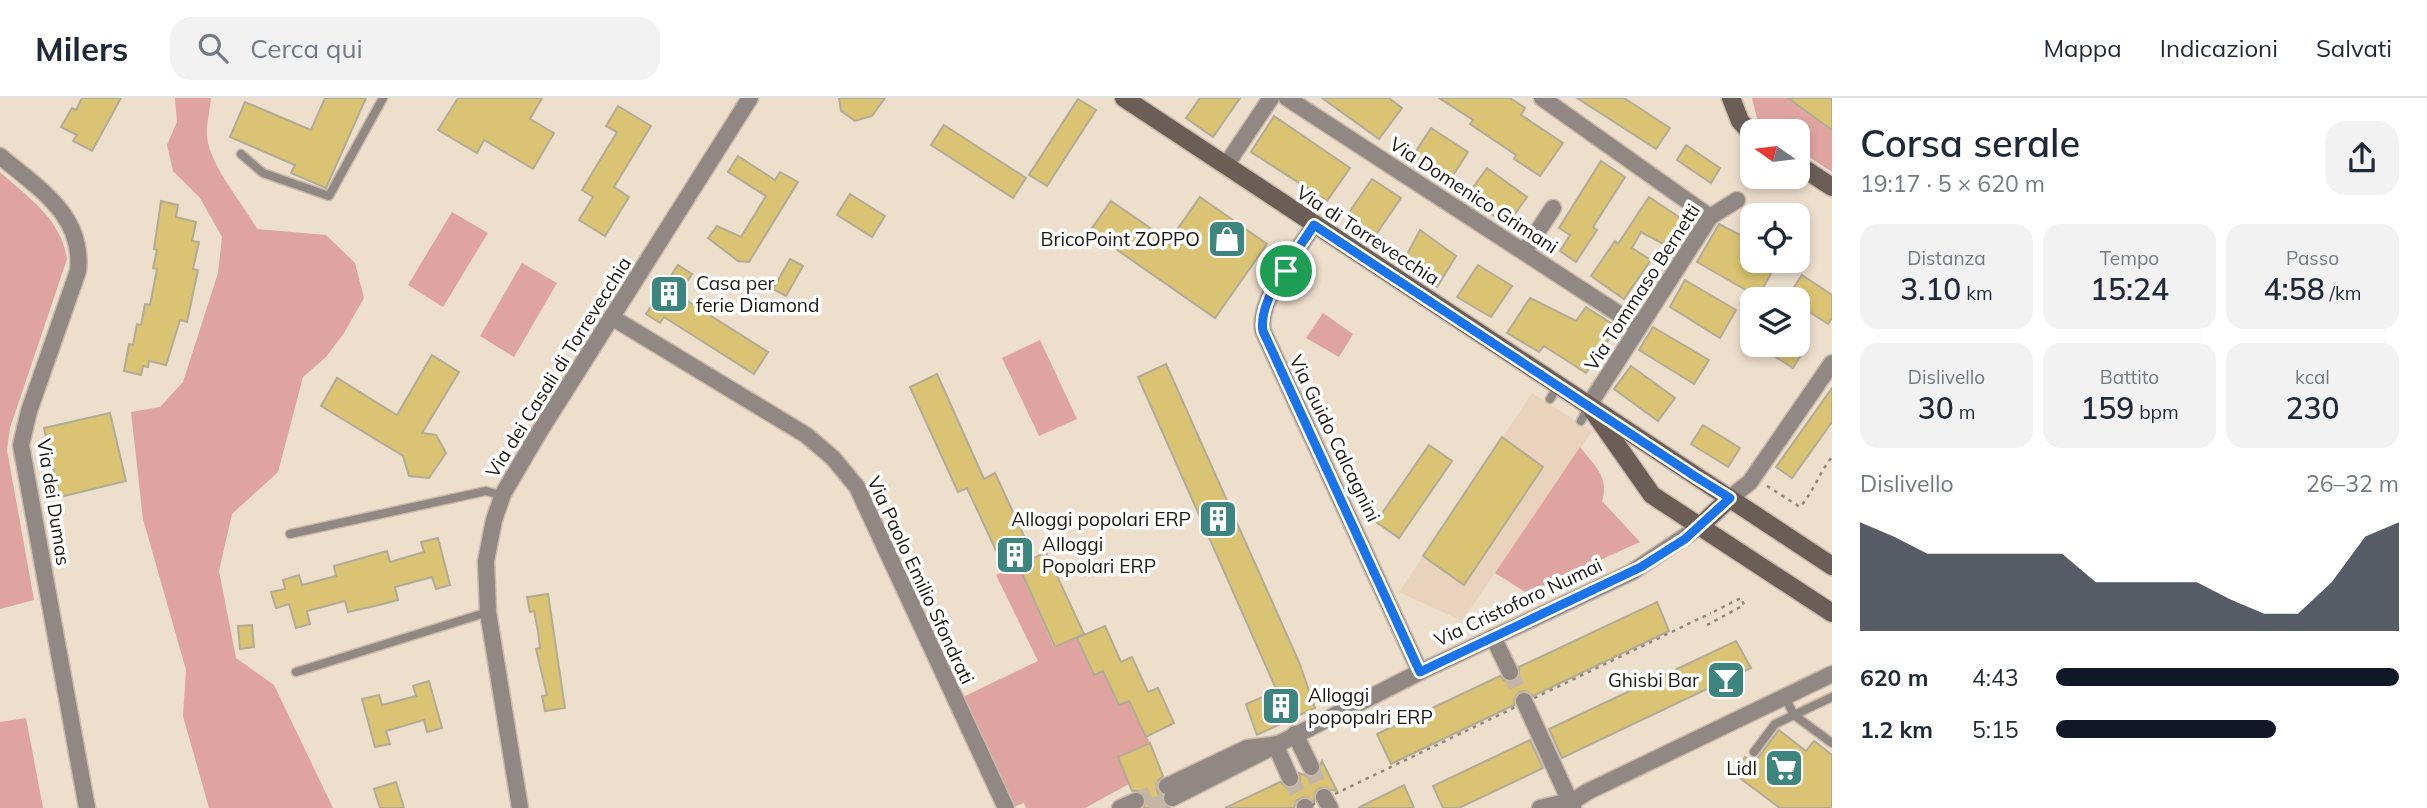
<!DOCTYPE html>
<html lang="it">
<meta charset="utf-8">
<style>
body{margin:0;font-family:Mulish,sans-serif;background:#f2f2f3;color:#1f2937;height:100vh;display:flex;flex-direction:column;font-size:26px;white-space:nowrap}
*{box-sizing:border-box;margin:0}
p{font-size:23px;color:#747a83}
.icon{flex:none;width:38px;height:38px;fill:none;stroke:currentColor;stroke-width:2;stroke-linecap:round;stroke-linejoin:round}
.map{position:relative;flex:1;overflow:hidden}
.details{display:flex;flex-direction:column;background:#fff;width:595px}
.details>*{flex:none}
.needle{width:46px;rotate:284deg}
.tools{position:absolute;left:1740px;top:21px;display:grid;gap:14px}
.tools a{display:grid;place-items:center;width:70px;height:70px;border-radius:14px;background:#fff;box-shadow:0 4px 10px #0003;font-size:35px}
.pin{position:absolute;display:grid;place-items:center;width:60px;height:60px;color:#fff;margin:-30px;border:4px solid #fff;border-radius:50%;box-shadow:0 2px 7px #0007}
.round{display:grid;place-items:center;flex:none;width:74px;height:74px;border-radius:21px;background:#f2f2f3}
.head{display:flex;align-items:center;justify-content:space-between;height:119px;padding:0 28px}
h1{font-size:38px;font-weight:600;line-height:52px}
.stats{display:grid;grid-template-columns:repeat(3,1fr);gap:10px;height:119px;padding:7px 28px}
.stats div{display:grid;align-content:center;border-radius:18px;background:#f2f2f3;text-align:center}
.stats b{font-size:30px;font-weight:600}
.stats small{font-size:19px;font-weight:400}
.stats p{font-size:19px}
.chart{height:196px;padding:14px 28px}
.chart p{display:flex;justify-content:space-between}
.chart svg{width:100%;height:126px;margin-top:7px;fill:#111827;opacity:.7}
ul{padding:0 28px;list-style:none;font-size:23px}
li{display:grid;grid-template-columns:112px 84px 1fr;align-items:center;height:52px}
li i{height:18px;border-radius:9px;background:#111827}
header{display:flex;align-items:center;gap:42px;box-sizing:border-box;height:98px;padding:0 35px;background:#fff;border-bottom:2px solid #e0e1e3}
header strong{font-size:33px}
nav{display:flex;gap:38px;margin-inline-start:auto;font-size:24px}
.search{width:490px;height:63px;background:#f2f2f3;display:flex;align-items:center;gap:18px;box-sizing:border-box;padding:0 24px;border-radius:21px;color:#747a83;font-size:26px}
main{display:flex;flex:1;min-height:0}
.map>svg:first-child{display:block}
.built{fill:#e9d3bc}
.green{fill:#e0a4a0}
.building{fill:#dac372;stroke:#b2ac97;stroke-width:2}
.lines{fill:none;stroke-linecap:round;stroke-linejoin:round}
.street-tunnel{stroke:#c4b6a7;stroke-width:16;stroke-dasharray:16 8;stroke-linecap:butt}
.lane-casing{stroke:#c9baab;stroke-width:11}
.street-casing{stroke:#c9baab;stroke-width:19}
.secondary-casing{stroke:#c9baab;stroke-width:21}
.path{stroke:#93877a;stroke-width:2.5;stroke-dasharray:3.5 5;stroke-linecap:butt}
.lane{stroke:#918883;stroke-width:8}
.street{stroke:#918883;stroke-width:16}
.secondary{stroke:#6b5e57;stroke-width:18}
.path-bridge{stroke:#93877a;stroke-width:2.5;stroke-dasharray:3.5 5;stroke-linecap:butt}
.route-casing{stroke:#fff;stroke-width:14}
.route{stroke:#1a73e8;stroke-width:9}
.labels{text-anchor:middle;stroke-width:7;stroke-linejoin:round;paint-order:stroke}
.street-label{font-size:19px;fill:#1e1812;stroke:#fff}
.poi-label{font-size:19px;fill:#1e1812;stroke:#fff;text-anchor:end}
</style>
<header>
<strong>Milers</strong>
<div class="search"><svg class="icon" aria-label="search" viewBox="0 0 24 24"><circle cx="10" cy="10" r="6"/><path d="M15 15l6 6"/></svg>Cerca qui</div>
<nav><a>Mappa</a><a>Indicazioni</a><a>Salvati</a></nav>
</header>
<main>
<div class="map">
<svg width="1832" height="710" viewBox="0 0 1832 710">
<rect width="100%" height="100%" fill="#eedecc"/>
<!-- built -->
<polygon class="built" points="1532,295 1592,333 1462,523 1399,494"/>
<!-- green -->
<g class="green">
<path d="M175,0H211C210,12 206,27 207,39C210,68 242,104 257,131L326,137L355,165L364,200L344,235L326,259L303,279L278,374L232,416L219,473L236,560L274,587L333,710H209L183,618L186,572L143,421L131,314L160,309L183,284L218,175L222,139L200,100L173,73L167,47L177,24Z"/>
<polygon points="1752,0 1832,0 1832,74 1797,51 1797,33 1771,33 1758,24"/>
<path d="M0,74C29,100 61,121 67,161L10,330L7,352L34,502L0,511Z"/>
<polygon points="452,114 488,135 443,209 408,187"/>
<polygon points="522,165 557,185 514,259 480,238"/>
<polygon points="1323,215 1353,236 1339,259 1306,240"/>
<polygon points="1040,242 1077,321 1039,338 1002,260"/>
<path d="M1580,349C1594,367 1610,380 1602,403L1640,444L1527,495L1495,475Z"/>
<polygon points="1018,466 1054,550 1076,539 1093,577 1103,573 1119,607 1129,603 1150,645 1118,659 1129,686 1085,710 1026,710 1024,705 1013,709 961,600 1038,563 996,477"/>
<polygon points="26,620 43,710 0,710 0,624"/>
</g>
<!-- building -->
<g class="building">
<polygon points="82,0 121,0 92,53 73,43 77,37 61,29 72,10 76,12"/>
<polygon points="325,0 366,0 326,90 291,75 295,67 230,39 245,4 311,32"/>
<polygon points="458,0 542,0 530,21 554,35 533,71 484,42 477,55 438,32"/>
<polygon points="839,0 885,0 872,18 855,23 841,13"/>
<polygon points="1200,0 1240,0 1213,39 1186,20"/>
<polygon points="1322,0 1389,0 1402,10 1379,41"/>
<polygon points="1439,0 1510,0 1525,10 1521,17 1563,45 1540,78 1514,61 1516,57 1470,26 1473,22"/>
<polygon points="1577,0 1624,0 1670,30 1656,51"/>
<polygon points="1788,0 1832,0 1832,32"/>
<polygon points="1078,1 1096,12 1047,88 1029,77"/>
<polygon points="618,8 651,28 614,89 629,99 605,138 579,122 593,99 582,92 617,34 606,28"/>
<polygon points="1274,18 1350,70 1327,103 1251,54"/>
<polygon points="944,27 1026,80 1013,100 931,47"/>
<polygon points="1431,30 1468,54 1450,82 1413,58"/>
<polygon points="1686,47 1720,70 1711,85 1677,62"/>
<polygon points="738,58 775,82 780,74 798,84 749,164 738,163 708,140 717,128 741,139 766,98 728,74"/>
<polygon points="1601,63 1625,79 1593,129 1597,132 1576,164 1560,153 1570,137 1559,130"/>
<polygon points="1487,70 1527,99 1507,127 1467,98"/>
<polygon points="1372,81 1401,100 1375,138 1346,119"/>
<polygon points="850,96 885,118 872,139 837,117"/>
<polygon points="1200,99 1267,146 1215,220 1090,133 1111,103 1169,143"/>
<polygon points="1649,99 1682,121 1665,147 1641,134 1632,150 1651,162 1624,201 1591,178 1615,143 1618,146"/>
<polygon points="161,103 178,107 176,119 196,124 192,143 199,144 193,171 198,172 187,224 180,222 166,267 149,263 148,269 143,268 141,277 124,273 129,246 133,247 137,226 141,227 145,206 150,207 157,171 153,170 157,152 154,151"/>
<polygon points="1719,126 1752,143 1752,163 1778,163 1758,199 1697,164"/>
<polygon points="1420,132 1456,158 1437,189 1402,166"/>
<polygon points="790,161 803,168 786,198 773,191"/>
<polygon points="678,167 692,176 678,197 768,254 754,276 664,219 660,225 646,216"/>
<polygon points="1478,167 1512,188 1491,219 1457,199"/>
<polygon points="1802,177 1832,197 1832,220 1828,226 1797,206 1797,201 1786,201"/>
<polygon points="1685,182 1736,212 1720,240 1670,209"/>
<polygon points="1530,200 1576,223 1586,209 1617,229 1586,275 1544,248 1539,254 1507,235"/>
<polygon points="1653,229 1709,262 1694,286 1639,252"/>
<polygon points="1757,247 1807,247 1793,270"/>
<polygon points="432,257 459,274 422,335 436,337 446,355 429,380 409,378 403,358 321,308 337,280 397,317"/>
<polygon points="1166,266 1299,564 1315,610 1257,637 1246,606 1277,593 1138,279"/>
<polygon points="1631,268 1675,300 1658,323 1614,291"/>
<polygon points="937,276 984,381 995,375 1034,460 1046,454 1084,536 1055,549 1018,466 1005,472 967,390 958,394 910,289"/>
<polygon points="1832,290 1832,324 1792,380 1776,369"/>
<polygon points="110,315 126,383 60,399 44,330"/>
<polygon points="1703,327 1740,350 1728,369 1691,346"/>
<polygon points="1502,339 1543,369 1464,487 1423,458"/>
<polygon points="1429,347 1452,363 1399,440 1376,424"/>
<polygon points="438,440 450,487 436,491 432,479 395,489 398,502 383,506 348,514 345,503 307,513 310,526 296,530 289,506 276,510 271,494 285,491 283,482 299,477 302,487 336,478 334,468 387,453 390,464 424,454 421,444"/>
<polygon points="548,496 565,610 545,613 542,598 547,597 536,551 540,550 538,533 534,513 530,514 527,499"/>
<polygon points="1657,504 1669,533 1533,598 1526,593 1519,594 1514,601 1514,607 1391,666 1377,636 1500,578 1505,583 1514,584 1519,579 1519,569"/>
<polygon points="252,527 254,549 240,551 238,528"/>
<polygon points="1105,528 1121,564 1132,559 1148,594 1158,590 1174,625 1146,639 1129,603 1119,607 1103,573 1094,577 1077,540"/>
<polygon points="1736,543 1751,570 1562,660 1549,631"/>
<polygon points="429,583 442,630 427,634 424,622 386,633 390,646 375,649 362,601 379,597 382,607 416,598 413,588"/>
<polygon points="1779,632 1806,653 1814,643 1832,657 1832,710 1780,710 1733,675 1745,659 1754,665"/>
<polygon points="1530,642 1543,670 1459,710 1443,710 1433,688"/>
<polygon points="1150,645 1163,678 1158,683 1157,692 1163,705 1170,710 1144,710 1145,698 1138,693 1132,693 1118,659"/>
<polygon points="1322,663 1337,693 1320,690 1315,694 1314,704 1304,699 1296,703 1294,710 1225,710 1280,684 1288,690 1295,689 1300,682 1299,675 1310,679 1316,678"/>
<polygon points="396,684 404,710 380,710 374,691"/>
<polygon points="1404,687 1414,710 1358,710"/>
</g>
<g class="lines">
<!-- street-tunnel -->
<g class="street-tunnel">
<polyline points="1510,574 1524,603"/>
<polyline points="1311,669 1324,699"/>
<polyline points="1290,680 1305,709"/>
<polyline points="1136,703 1167,688"/>
<polyline points="1149,710 1172,700"/>
</g>
<!-- lane casing -->
<g class="lane-casing">
<g id="lane">
<polyline points="241,56 263,75 329,98 383,0"/>
<polyline points="1550,301 1558,288"/>
<polyline points="1581,323 1589,307"/>
<polyline points="290,436 486,393 503,398"/>
<polyline points="296,574 488,514"/>
<polyline points="1785,599 1794,617 1832,645"/>
<polyline points="1754,654 1775,626 1832,599"/>
</g>
</g>
<!-- street casing -->
<g class="street-casing">
<g id="street">
<polyline points="1287,0 1639,229"/>
<polyline points="1542,0 1710,119"/>
<path d="M0,58C38,90 84,117 78,173L29,313L21,347L87,710"/>
<polyline points="1226,67 1271,0"/>
<path d="M1314,127C1297,154 1257,202 1263,233L1420,574"/>
<polyline points="1524,154 1553,110"/>
<polyline points="613,220 806,337 833,360 857,389 1006,710"/>
<polyline points="1589,307 1710,119 1737,102"/>
<polyline points="1730,400 1750,384 1832,265"/>
<polyline points="1493,539 1510,574"/>
<polyline points="1524,603 1573,710"/>
<polyline points="1295,636 1311,669"/>
<polyline points="1275,646 1290,680"/>
<polyline points="1167,688 1247,650 1273,647"/>
<polyline points="1324,699 1330,710"/>
<polyline points="1172,700 1420,574 1632,474 1699,429"/>
<polyline points="1305,709 1305,710"/>
<polyline points="520,710 488,514 486,463 494,422 503,396 538,336 750,0"/>
<polyline points="1120,710 1136,703"/>
<polyline points="1540,710 1570,703"/>
<polyline points="1563,710 1587,694 1832,576"/>
</g>
</g>
<!-- secondary casing -->
<g class="secondary-casing">
<g id="secondary">
<polyline points="1124,0 1832,468"/>
<polyline points="1731,0 1740,23 1752,36"/>
<polyline points="1797,66 1832,89"/>
<polyline points="1593,313 1652,397 1832,515"/>
<polyline points="1699,429 1730,400"/>
</g>
</g>
<!-- path -->
<g class="path">
<path d="M1767,388L1800,409C1814,393 1819,375 1832,359"/>
<polyline points="1707,527 1744,507 1741,500 1711,515"/>
</g>
<!-- lane -->
<use href="#lane" class="lane"/>
<!-- street -->
<use href="#street" class="street"/>
<!-- secondary -->
<use href="#secondary" class="secondary"/>
<!-- path-bridge -->
<polyline class="path-bridge" points="1312,707 1711,515"/>
</g>
<g class="lines">
<!-- route casing -->
<g class="route-casing">
<path id="route" d="M1314,127L1696,379L1730,400L1685,441L1641,469L1420,574L1263,233C1257,202 1297,154 1314,127Z"/>
</g>
<!-- route -->
<use href="#route" class="route"/>
</g>
<!-- icons -->
<defs>
<g id="shop-square" transform="scale(2.0125)"><rect x="-9" y="-9" width="18" height="18" rx="4" fill="#3d857f" stroke="#fff"/><path d="M-5-2.5h2.3a2.7 3.5 0 0 1 5.4 0H5L5.5 6h-11ZM-1.5-2.5h3a1.5 2.3 0 0 0-3 0Z" fill="#fff"/></g>
<g id="building-square" transform="scale(2.0125)"><rect x="-9" y="-9" width="18" height="18" rx="4" fill="#3d857f" stroke="#fff"/><path d="M-4-6H4V6H1V3H-1V6H-4ZM-2.5-4.3h1.7v1.8h-1.7ZM.8-4.3h1.7v1.8H.8ZM-2.5-1h1.7V.8h-1.7ZM.8-1h1.7V.8H.8Z" fill="#fff"/></g>
<g id="bar-square" transform="scale(2.0125)"><rect x="-9" y="-9" width="18" height="18" rx="4" fill="#3d857f" stroke="#fff"/><path d="M-6-5H6L.8 .8V4.5H3.5V6h-7V4.5H-.8V.8Z" fill="#fff"/></g>
<g id="supermarket-square" transform="scale(2.0125)"><rect x="-9" y="-9" width="18" height="18" rx="4" fill="#3d857f" stroke="#fff"/><path d="M-6-5.5h2.5l.6 2H6L4.5 2H-2.5L-4.4-4H-6ZM-1.5 3.2a1.3 1.3 0 1 0 .1 0ZM3 3.2a1.3 1.3 0 1 0 .1 0Z" fill="#fff"/></g>
</defs>
<g fill-rule="evenodd">
<use href="#shop-square" x="1227" y="141"/>
<use href="#building-square" x="669" y="196"/>
<use href="#building-square" x="1218" y="421"/>
<use href="#building-square" x="1015" y="457"/>
<use href="#bar-square" x="1726" y="582"/>
<use href="#building-square" x="1281" y="608"/>
<use href="#supermarket-square" x="1784" y="670"/>
</g>
<g class="labels">
<!-- street labels -->
<g class="street-label">
<text transform="translate(1474 97) rotate(33)" y="7">Via Domenico Grimani</text>
<text transform="translate(1368 137) rotate(33)" y="7">Via di Torrevecchia</text>
<text transform="translate(1642 189) rotate(-57)" y="7">Via Tommaso Bernetti</text>
<text transform="translate(558 269) rotate(-58)" y="7">Via dei Casali di Torrevecchia</text>
<text transform="translate(1335 340) rotate(64)" y="7">Via Guido Calcagnini</text>
<text transform="translate(54 404) rotate(81)" y="7">Via dei Dumas</text>
<text transform="translate(921 482) rotate(65)" y="7">Via Paolo Emilio Sfondrati</text>
<text transform="translate(1518 504) rotate(-25)" y="7">Via Cristoforo Numai</text>
</g>
<!-- poi labels -->
<g class="poi-label">
<text x="1200" y="148">BricoPoint ZOPPO</text>
<text x="696" y="192" text-anchor="start">Casa per<tspan x="696" dy="22">ferie Diamond</tspan></text>
<text x="1191" y="428">Alloggi popolari ERP</text>
<text x="1042" y="453" text-anchor="start">Alloggi<tspan x="1042" dy="22">Popolari ERP</tspan></text>
<text x="1699" y="589">Ghisbi Bar</text>
<text x="1308" y="604" text-anchor="start">Alloggi<tspan x="1308" dy="22">popopalri ERP</tspan></text>
<text x="1757" y="677">Lidl</text>
</g>
</g>
</svg>
<div class="tools">
<a><svg class="needle" viewBox="-14 -14 28 28"><path d="M0-13l5 13h-10z" fill="#e53935"/><path d="M0 13l5-13h-10z" fill="#747a83"/></svg></a>
<a><svg class="icon" aria-label="locate" viewBox="0 0 24 24"><circle cx="12" cy="12" r="6"/><path d="M12 2v4M12 18v4M2 12h4M18 12h4"/></svg></a>
<a><svg class="icon" aria-label="layers" viewBox="0 0 24 24"><path d="M12 4l9 5-9 5-9-5zM3 14l9 5 9-5"/></svg></a>
</div>
<div class="pin" style="left:1286px;top:173px;background:#1e9e55"><svg class="icon" aria-label="arrive" viewBox="0 0 24 24"><path d="M6 21V4h12l-3 4 3 4H6"/></svg></div>
</div>
<section class="details">
<div class="head"><div><h1>Corsa serale</h1><p>19:17 · 5 × 620 m</p></div><a class="round"><svg class="icon" aria-label="share" viewBox="0 0 24 24"><path d="M12 15V3M7 8l5-5 5 5M5 13v7h14v-7"/></svg></a></div>
<div class="stats">
<div><p>Distanza</p><b>3.10<small> km</small></b></div>
<div><p>Tempo</p><b>15:24</b></div>
<div><p>Passo</p><b>4:58<small> /km</small></b></div>
</div>
<div class="stats">
<div><p>Dislivello</p><b>30<small> m</small></b></div>
<div><p>Battito</p><b>159<small> bpm</small></b></div>
<div><p>kcal</p><b>230</b></div>
</div>
<div class="chart"><p><span>Dislivello</span>26–32 m</p>
<svg viewBox="0 0 160 44" preserveAspectRatio="none"><path d="M0 44V6L10 11L20 17L30 17L40 17L50 17L60 17L70 27L80 27L90 27L100 27L110 33L120 38L130 38L140 27L150 11L160 6V44z"/></svg>
</div>
<ul>
<li><b>620 m</b>4:43<i style="width:100%"></i></li>
<li><b>1.2 km</b>5:15<i style="width:64%"></i></li>
</ul>
</section>
</main>
